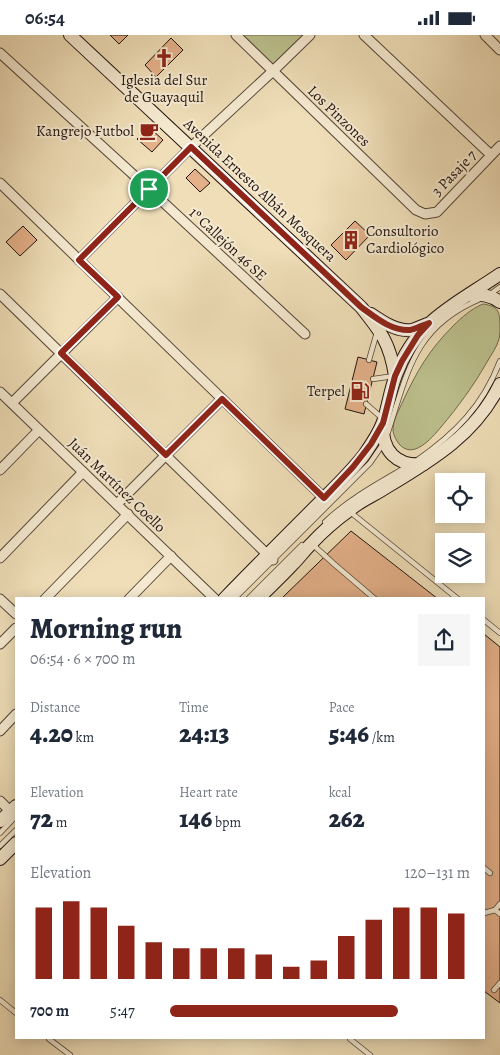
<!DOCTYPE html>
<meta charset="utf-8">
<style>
body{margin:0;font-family:Alegreya,serif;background:#f6f6f7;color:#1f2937;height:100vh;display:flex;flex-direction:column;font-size:19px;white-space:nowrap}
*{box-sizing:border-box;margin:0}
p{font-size:16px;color:#747a83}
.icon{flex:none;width:28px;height:28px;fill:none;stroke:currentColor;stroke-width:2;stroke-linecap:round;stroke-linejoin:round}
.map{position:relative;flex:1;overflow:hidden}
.side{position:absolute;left:15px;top:562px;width:470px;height:442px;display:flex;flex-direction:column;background:#fff;border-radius:0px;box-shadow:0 2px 12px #0003}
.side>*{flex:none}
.controls{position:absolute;left:435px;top:438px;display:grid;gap:10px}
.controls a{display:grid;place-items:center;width:50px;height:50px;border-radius:0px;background:#fff;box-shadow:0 2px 12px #0003;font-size:25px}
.pin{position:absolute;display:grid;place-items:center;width:42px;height:42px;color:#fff;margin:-21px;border:2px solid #fff;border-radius:50%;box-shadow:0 1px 5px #0007}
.round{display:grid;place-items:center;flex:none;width:52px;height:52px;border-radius:0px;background:#f6f6f7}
.overview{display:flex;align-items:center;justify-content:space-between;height:85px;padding:0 15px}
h1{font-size:28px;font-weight:800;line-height:38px}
.metrics{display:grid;grid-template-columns:repeat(3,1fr);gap:8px;height:85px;padding:5px 15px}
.metrics div{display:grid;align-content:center}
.metrics b{font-size:25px;font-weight:800}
.metrics small{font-size:14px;font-weight:400}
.metrics p{font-size:14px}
.chart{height:140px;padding:10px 15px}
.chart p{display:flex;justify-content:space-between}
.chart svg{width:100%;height:90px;margin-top:5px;stroke:#8f2418;stroke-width:6}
ul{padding:0 15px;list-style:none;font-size:16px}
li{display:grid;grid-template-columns:80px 60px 1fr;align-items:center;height:38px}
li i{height:12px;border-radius:6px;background:#8f2418}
.status{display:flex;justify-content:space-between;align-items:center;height:35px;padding:0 25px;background:#fff;direction:ltr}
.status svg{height:14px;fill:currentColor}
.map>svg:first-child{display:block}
.green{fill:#bcc08d;stroke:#6e6a4e}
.building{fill:#e5b18a;stroke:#21130e}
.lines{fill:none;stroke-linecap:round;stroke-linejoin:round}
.lane-casing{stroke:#544638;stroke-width:6}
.street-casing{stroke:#544638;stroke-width:11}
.secondary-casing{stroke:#21130e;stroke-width:14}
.lane{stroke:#f5ead1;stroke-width:4.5}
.street{stroke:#f5ead1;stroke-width:9}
.secondary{stroke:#f5ead1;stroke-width:12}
.route-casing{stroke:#fff;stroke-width:10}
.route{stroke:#8f2418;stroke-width:6}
.labels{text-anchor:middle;stroke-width:4;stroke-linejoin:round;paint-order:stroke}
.poi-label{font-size:15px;fill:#21130e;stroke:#f5ead1;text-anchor:end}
.street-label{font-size:15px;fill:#21130e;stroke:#f5ead1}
</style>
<div class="status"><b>06:54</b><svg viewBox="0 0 49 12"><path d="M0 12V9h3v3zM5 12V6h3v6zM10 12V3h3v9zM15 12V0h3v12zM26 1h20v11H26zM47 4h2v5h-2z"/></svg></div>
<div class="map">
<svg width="500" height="1020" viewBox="0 0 500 1020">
<rect width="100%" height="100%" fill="#efdeb8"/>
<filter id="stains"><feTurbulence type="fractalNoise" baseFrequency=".004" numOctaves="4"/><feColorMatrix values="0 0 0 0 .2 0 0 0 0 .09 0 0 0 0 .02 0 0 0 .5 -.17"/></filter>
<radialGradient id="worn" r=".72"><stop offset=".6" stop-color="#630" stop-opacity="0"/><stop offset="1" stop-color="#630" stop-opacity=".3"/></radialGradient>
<!-- green -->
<g class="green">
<polygon points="236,0 303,0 269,33"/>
<path d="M483,269C499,271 500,278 500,292C500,296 500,300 499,304C497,312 491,320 487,327C474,350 458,372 441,392C431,404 413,425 399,409C396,405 393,399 393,395C393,385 399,375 403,366C417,336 429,315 453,291C462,282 471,274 483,269Z"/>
</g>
<!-- building -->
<g class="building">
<polygon points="110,0 128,0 119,9"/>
<polygon points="171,3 183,15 156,42 145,30"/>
<polygon points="149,92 163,105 152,117 137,104"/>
<polygon points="195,134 210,148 200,157 186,143"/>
<polygon points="355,186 370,200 346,225 331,210"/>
<polygon points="23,191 37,205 20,221 6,207"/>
<polygon points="358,322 377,327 364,379 345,374"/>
<polygon points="351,496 438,564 281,564"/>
<polygon points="484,599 500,612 500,968 484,956"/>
</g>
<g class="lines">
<!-- lane casing -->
<g class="lane-casing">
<g id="lane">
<polyline points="489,260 500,252"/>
<polyline points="369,325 377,297"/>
<polyline points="373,344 394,341"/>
<polyline points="366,369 382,383"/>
<path d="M388,397C408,336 414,292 480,264"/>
<path d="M416,426C455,399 483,371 500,326"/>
<polyline points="349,476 458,564"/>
<path d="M325,487C349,464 379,448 408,431"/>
<polyline points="312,509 334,529 375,564"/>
<polyline points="234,564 370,428 383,409"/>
<polyline points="248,564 302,510"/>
<polyline points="484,585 500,598"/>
<polyline points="0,798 16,781"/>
<polyline points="0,811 16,795"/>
<polyline points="484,833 490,838"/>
<polyline points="495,875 500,869"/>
<polyline points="484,878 495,875 500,879"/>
<polyline points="494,955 500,948"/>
<polyline points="0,965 16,978"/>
<polyline points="49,1004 70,1020"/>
<polyline points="350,1004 370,1020"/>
</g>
</g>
<!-- street casing -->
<g class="street-casing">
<g id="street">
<polyline points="236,0 416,175 425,179 437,177 500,111"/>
<polyline points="364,0 491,120"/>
<polyline points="485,0 500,15"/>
<polyline points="0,18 149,154 305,299"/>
<polyline points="0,148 324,463"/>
<polyline points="79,225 191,112 273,36 310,0"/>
<polyline points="0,259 273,525"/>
<polyline points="0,357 215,564"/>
<polyline points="12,368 118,262"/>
<polyline points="0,435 39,395"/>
<polyline points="117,469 222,364"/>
<polyline points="0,523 83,437"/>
<polyline points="0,564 16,579"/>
<polyline points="45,564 128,479"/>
<polyline points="129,564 171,521"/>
<polyline points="0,609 16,593"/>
<polyline points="0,696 16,679"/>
<polyline points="0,766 11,777"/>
</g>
</g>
<!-- secondary casing -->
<g class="secondary-casing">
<g id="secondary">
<path d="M70,0L361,272C381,297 390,308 395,341"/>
<path d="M469,260C481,259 490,260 500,267"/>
<path d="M371,279C383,287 397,297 412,295C416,294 422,291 427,289"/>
<path d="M383,388C381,416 397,432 424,429"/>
<path d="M224,564C255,532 286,501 317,470C333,454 350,438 364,420C371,410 379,398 383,387C388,372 390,355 396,340C416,285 455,270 500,239"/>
<path d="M258,564C270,552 282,541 293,529C299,523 305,515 311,509C322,497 337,484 351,474C362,465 375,460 387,452C432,425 476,399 500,349"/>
<polyline points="0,786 16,771"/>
<polyline points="0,824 16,808"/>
</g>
</g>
<!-- lane -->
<use href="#lane" class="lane"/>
<!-- street -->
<use href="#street" class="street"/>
<!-- secondary -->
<use href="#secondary" class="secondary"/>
</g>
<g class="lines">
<!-- route casing -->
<g class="route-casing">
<path id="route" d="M191,112L361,272C375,282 391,296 410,295C416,294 423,290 429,288L418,300L402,326L395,341L383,388L371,409L353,432L324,463L222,364L166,420L61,318L118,262L79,225Z"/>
</g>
<!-- route -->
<use href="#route" class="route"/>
</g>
<!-- icons -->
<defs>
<g id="church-bare" transform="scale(1.5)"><path d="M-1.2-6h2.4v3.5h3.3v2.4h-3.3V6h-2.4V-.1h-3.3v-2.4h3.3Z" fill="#8f2418" stroke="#f5ead1" stroke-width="2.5" paint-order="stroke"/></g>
<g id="cafe-bare" transform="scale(1.5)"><path d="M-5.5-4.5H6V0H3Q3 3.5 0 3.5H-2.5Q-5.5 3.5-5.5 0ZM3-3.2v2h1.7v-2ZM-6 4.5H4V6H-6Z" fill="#8f2418" stroke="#f5ead1" stroke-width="2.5" paint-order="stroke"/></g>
<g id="building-bare" transform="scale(1.5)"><path d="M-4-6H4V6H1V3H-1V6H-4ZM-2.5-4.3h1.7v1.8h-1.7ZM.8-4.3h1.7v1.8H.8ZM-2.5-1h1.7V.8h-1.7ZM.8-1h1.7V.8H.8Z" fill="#8f2418" stroke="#f5ead1" stroke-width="2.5" paint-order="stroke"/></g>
<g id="fuel-bare" transform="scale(1.5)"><path d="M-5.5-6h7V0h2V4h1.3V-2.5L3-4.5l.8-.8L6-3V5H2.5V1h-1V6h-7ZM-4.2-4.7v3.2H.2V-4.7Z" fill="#8f2418" stroke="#f5ead1" stroke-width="2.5" paint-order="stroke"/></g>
</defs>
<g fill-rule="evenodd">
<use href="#church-bare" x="164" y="23"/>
<use href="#cafe-bare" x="149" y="96"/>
<use href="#building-bare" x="351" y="205"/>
<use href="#fuel-bare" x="360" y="356"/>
</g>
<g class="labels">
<!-- poi labels -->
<g class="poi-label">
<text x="164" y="50" text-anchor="middle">Iglesia del Sur<tspan x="164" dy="17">de Guayaquil</tspan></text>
<text x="134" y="101">Kangrejo Futbol</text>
<text x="366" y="201" text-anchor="start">Consultorio<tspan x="366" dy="17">Cardiológico</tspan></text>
<text x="345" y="361">Terpel</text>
</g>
<!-- street labels -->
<g class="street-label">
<text transform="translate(339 81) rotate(44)" y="5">Los Pinzones</text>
<text transform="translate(454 138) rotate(-46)" y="5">3 Pasaje 7</text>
<text transform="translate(260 155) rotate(43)" y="5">Avenida Ernesto Albán Mosquera</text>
<text transform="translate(228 209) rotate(43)" y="5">1º Callejón 46 SE</text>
<text transform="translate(117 450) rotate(44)" y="5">Juán Martínez Coello</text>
</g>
</g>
<rect width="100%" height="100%" filter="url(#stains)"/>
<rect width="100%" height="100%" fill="url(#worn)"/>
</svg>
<div class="controls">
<a><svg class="icon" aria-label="locate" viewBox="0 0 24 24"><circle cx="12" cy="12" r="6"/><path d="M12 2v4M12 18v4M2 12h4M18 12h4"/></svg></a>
<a><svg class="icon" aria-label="layers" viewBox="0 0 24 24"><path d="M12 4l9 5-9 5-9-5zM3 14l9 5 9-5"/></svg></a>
</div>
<div class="pin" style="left:149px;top:154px;background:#1e9e55"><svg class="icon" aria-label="arrive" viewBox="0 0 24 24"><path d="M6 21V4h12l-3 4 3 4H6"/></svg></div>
<section class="side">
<div class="overview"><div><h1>Morning run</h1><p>06:54 · 6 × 700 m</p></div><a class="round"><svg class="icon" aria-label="share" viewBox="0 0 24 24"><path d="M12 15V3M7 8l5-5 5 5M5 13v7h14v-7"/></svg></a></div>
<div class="metrics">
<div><p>Distance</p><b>4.20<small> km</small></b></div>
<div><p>Time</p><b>24:13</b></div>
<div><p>Pace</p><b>5:46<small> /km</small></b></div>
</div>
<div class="metrics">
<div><p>Elevation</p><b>72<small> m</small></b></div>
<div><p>Heart rate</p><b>146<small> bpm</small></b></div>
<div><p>kcal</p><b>262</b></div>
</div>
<div class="chart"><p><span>Elevation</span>120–131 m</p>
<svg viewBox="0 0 160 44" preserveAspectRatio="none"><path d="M5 44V9M15 44V6M25 44V9M35 44V18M45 44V26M55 44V29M65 44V29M75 44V29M85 44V32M95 44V38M105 44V35M115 44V23M125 44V15M135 44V9M145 44V9M155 44V12"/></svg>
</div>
<ul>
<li><b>700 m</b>5:47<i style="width:76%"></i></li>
</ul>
</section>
</div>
